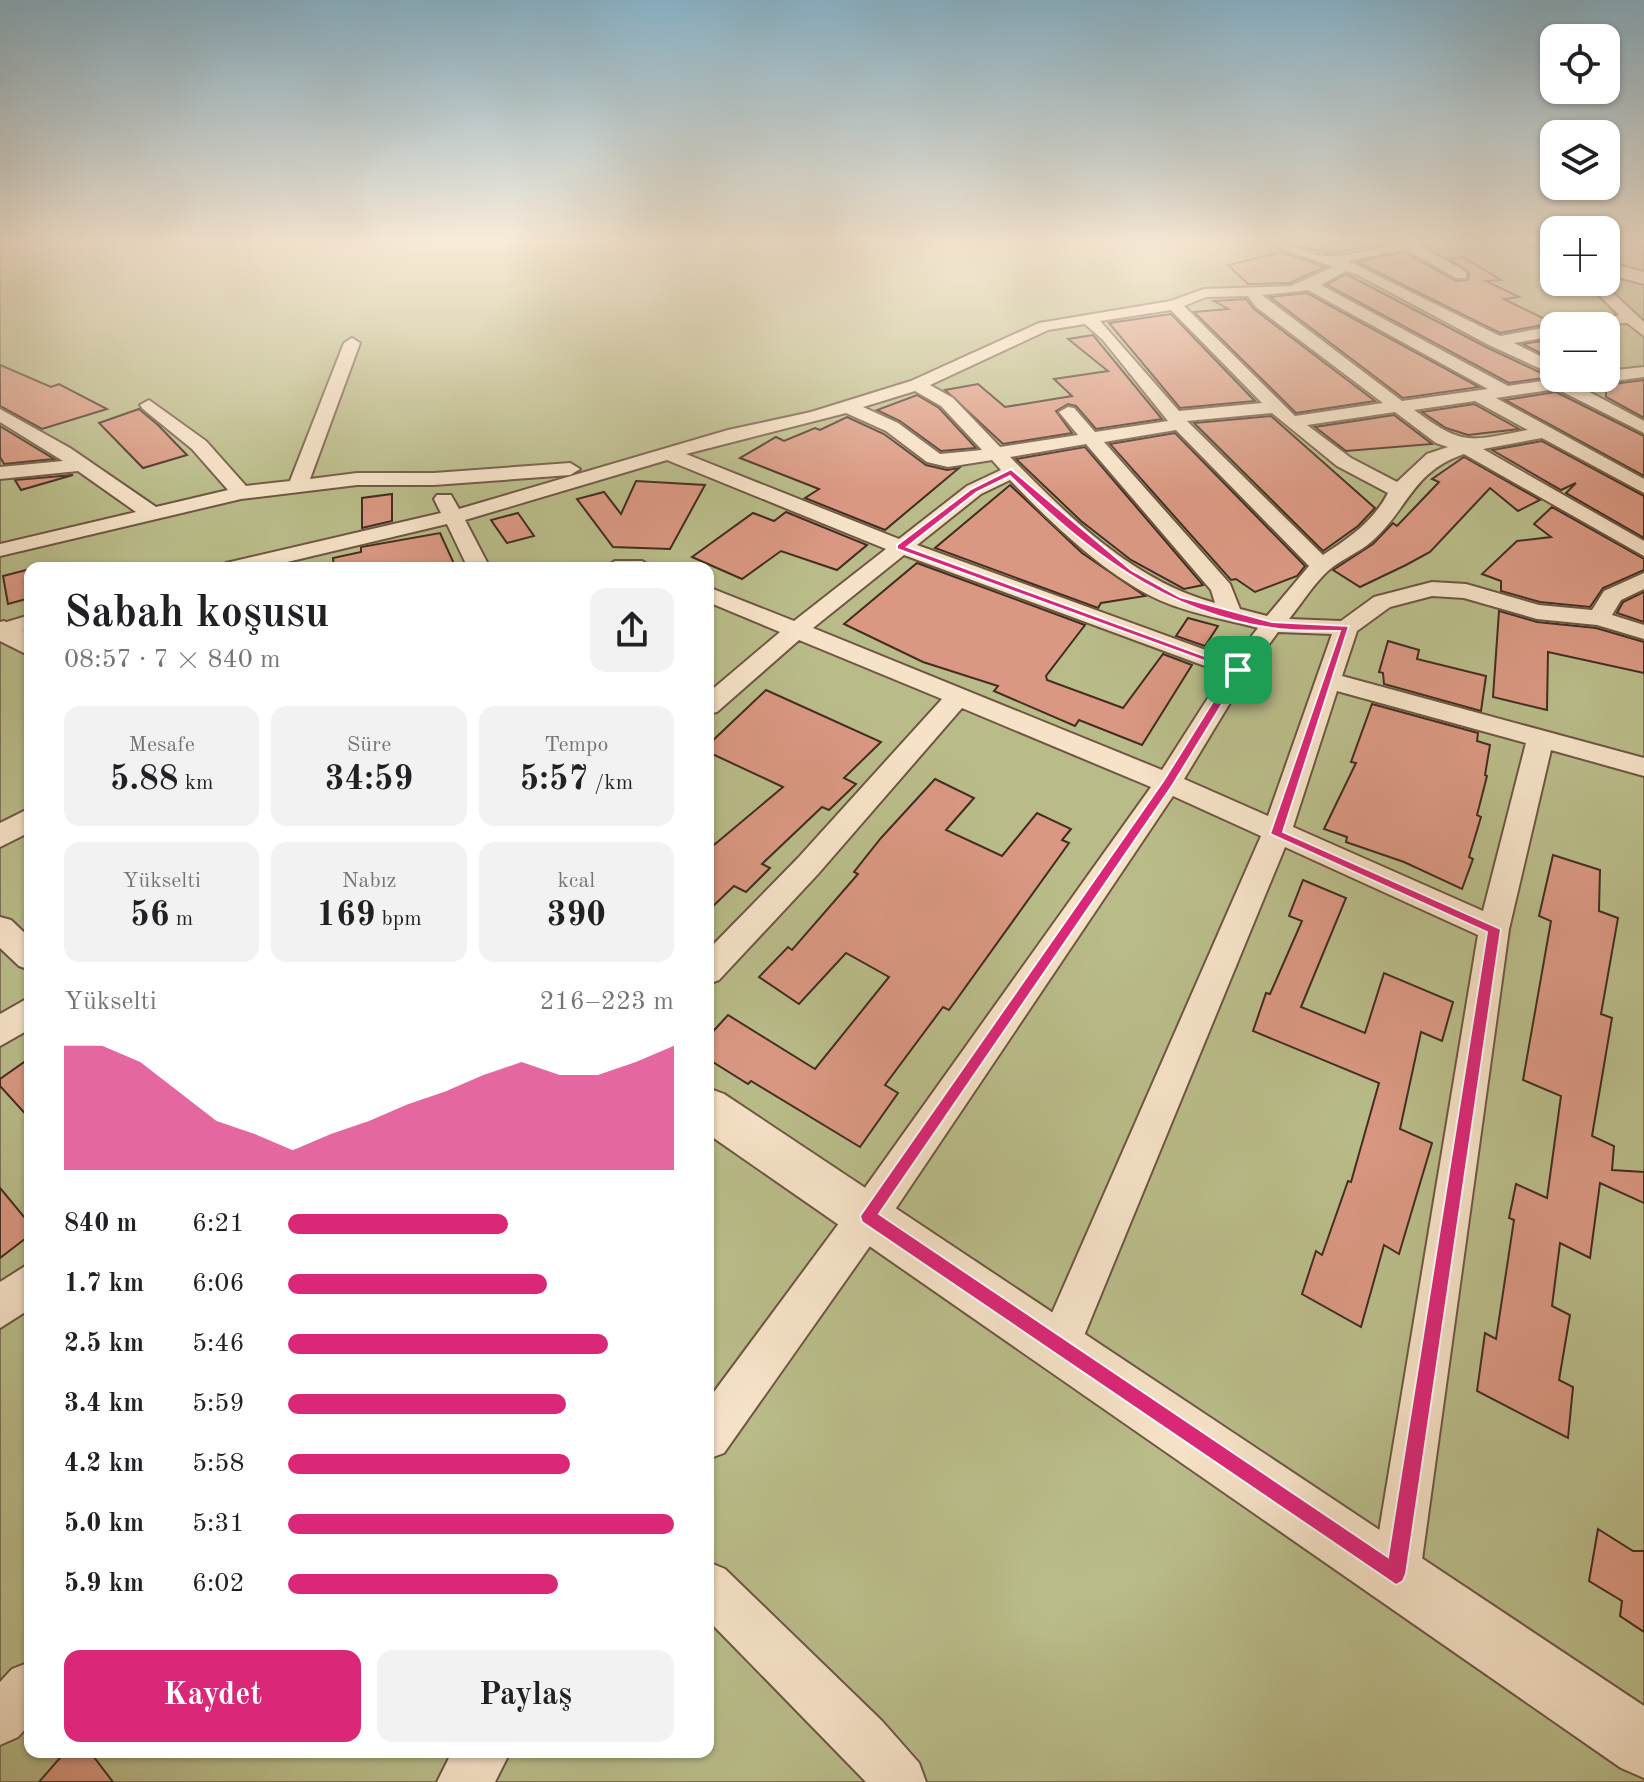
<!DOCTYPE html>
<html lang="tr">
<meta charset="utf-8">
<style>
body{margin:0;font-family:"Old Standard TT",serif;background:#f2f2f2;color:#202124;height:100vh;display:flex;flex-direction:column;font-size:30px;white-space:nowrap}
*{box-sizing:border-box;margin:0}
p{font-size:26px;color:#757577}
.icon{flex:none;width:44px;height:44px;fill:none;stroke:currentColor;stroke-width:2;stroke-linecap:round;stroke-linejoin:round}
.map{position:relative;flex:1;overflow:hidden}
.drawer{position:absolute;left:24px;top:562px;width:690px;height:1196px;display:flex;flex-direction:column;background:#fff;border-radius:16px;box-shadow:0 2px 6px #0004}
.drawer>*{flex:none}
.fabs{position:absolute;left:1540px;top:24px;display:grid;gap:16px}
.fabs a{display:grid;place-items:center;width:80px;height:80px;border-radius:16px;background:#fff;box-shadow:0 2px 6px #0004;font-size:40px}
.pin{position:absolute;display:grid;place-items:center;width:68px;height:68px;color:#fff;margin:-34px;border-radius:16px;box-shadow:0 4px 12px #0006}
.round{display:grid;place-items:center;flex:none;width:84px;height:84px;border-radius:16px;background:#f2f2f2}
.head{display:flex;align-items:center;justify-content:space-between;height:136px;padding:0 40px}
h1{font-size:44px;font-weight:700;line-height:60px}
.metrics{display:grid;grid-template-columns:repeat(3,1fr);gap:12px;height:136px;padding:8px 40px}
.metrics div{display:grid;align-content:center;border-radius:16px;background:#f2f2f2;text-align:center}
.metrics b{font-size:34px;font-weight:700}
.metrics small{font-size:22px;font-weight:400}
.metrics p{font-size:22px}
.chart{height:224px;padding:16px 40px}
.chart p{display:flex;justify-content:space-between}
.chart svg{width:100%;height:144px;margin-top:8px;fill:#db2777;opacity:.7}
.cta{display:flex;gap:16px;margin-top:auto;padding:16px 40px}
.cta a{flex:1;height:92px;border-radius:16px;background:#db2777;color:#fff;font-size:32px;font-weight:700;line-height:92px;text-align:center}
.cta a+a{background:#f2f2f2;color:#202124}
ul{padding:0 40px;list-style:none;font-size:26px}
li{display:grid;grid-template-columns:128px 96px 1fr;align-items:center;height:60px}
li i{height:20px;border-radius:10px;background:#db2777}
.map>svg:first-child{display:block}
.green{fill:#b9bc89;stroke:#7e7455;stroke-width:2;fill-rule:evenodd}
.building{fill:#da9882;stroke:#432c21;stroke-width:2}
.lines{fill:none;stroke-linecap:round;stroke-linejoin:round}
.minor-casing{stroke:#6e5643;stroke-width:4}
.tertiary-casing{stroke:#6e5643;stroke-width:4}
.secondary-casing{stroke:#432c21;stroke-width:4}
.minor{fill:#f6e2c7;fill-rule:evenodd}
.tertiary{fill:#f6e2c7;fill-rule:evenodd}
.secondary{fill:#f6e2c7;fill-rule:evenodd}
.route{fill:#db2777;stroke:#fff;stroke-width:2;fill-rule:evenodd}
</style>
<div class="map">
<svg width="1644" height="1782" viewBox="0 0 1644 1782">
<rect width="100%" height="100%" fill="#f1d3a9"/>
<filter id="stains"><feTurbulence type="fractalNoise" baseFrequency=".0025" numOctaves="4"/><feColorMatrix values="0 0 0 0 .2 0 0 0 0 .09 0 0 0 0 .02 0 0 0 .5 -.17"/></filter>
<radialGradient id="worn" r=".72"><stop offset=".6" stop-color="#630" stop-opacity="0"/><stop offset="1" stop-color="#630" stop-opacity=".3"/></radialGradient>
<!-- green -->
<path class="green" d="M0,242H1554V282H1606V242H1644V1782H0ZM1554,326H1606V378H1554ZM30,568H708V1752H30Z"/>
<!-- building -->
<g class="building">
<polygon points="1318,242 1384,242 1387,243 1331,253 1300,247"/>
<polygon points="1282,252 1325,267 1290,283 1248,284 1228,265"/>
<polygon points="1404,252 1456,281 1468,280 1469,272 1449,259 1463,257 1501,280 1486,281 1519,297 1504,299 1553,323 1500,333 1357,262"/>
<polygon points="1346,274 1488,348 1550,377 1509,383 1327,285"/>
<polygon points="1307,293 1479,387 1403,398 1270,297"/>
<polygon points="1246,299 1254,309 1375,401 1296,413 1194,312 1228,309 1214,301"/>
<polygon points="1171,314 1255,401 1180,408 1109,323"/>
<polygon points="1093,335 1162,419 1096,429 1076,406 1068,404 1056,411 1072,433 1003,444 945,390 978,384 1005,407 1072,396 1054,379 1108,371 1068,339"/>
<polygon points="1554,339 1554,360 1523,344"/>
<polygon points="0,365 51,387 59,384 107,409 42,429 0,406"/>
<polygon points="1644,380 1644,418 1606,397 1606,385"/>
<polygon points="1556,392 1644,436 1644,476 1505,400"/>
<polygon points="917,395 939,408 976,448 941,451 900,421 877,410"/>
<polygon points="1474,404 1519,429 1468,435 1446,428 1422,412"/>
<polygon points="139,409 158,425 187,455 143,468 99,423"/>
<polygon points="1394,415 1432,444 1346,451 1315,427"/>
<polygon points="1271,416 1375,508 1358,526 1323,551 1194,423"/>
<polygon points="847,417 884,434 926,465 947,470 959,468 885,530 805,498 819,489 740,458 776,437 784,441 815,428 820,430"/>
<polygon points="0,426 54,459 4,464 0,457"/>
<polygon points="1175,433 1305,566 1297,576 1255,592 1236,579 1231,580 1110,444"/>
<polygon points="1542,441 1644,496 1644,538 1566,493 1576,483 1561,490 1492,450"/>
<polygon points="1085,447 1203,585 1184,589 1131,560 1081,521 1016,459"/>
<polygon points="1464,457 1540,500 1518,511 1490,488 1430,552 1406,565 1360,587 1333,570 1373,544 1393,523 1397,526 1439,482 1432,479"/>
<polygon points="73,475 21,490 15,480"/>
<polygon points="636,481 705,485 670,549 613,547 577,499 604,492 621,514"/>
<polygon points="1010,485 1082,553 1145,596 1101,603 1098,608 935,548"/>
<polygon points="392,494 392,521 362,528 362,498"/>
<polygon points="1552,507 1644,559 1644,570 1603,588 1590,607 1540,602 1501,591 1501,581 1482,574 1517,541 1551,537 1534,524"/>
<polygon points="786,512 867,545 837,570 781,551 742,579 692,557 753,513 774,521"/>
<polygon points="518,513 534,536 507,543 491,520"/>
<polygon points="440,533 456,568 334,568 333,558 361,552 361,547"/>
<polygon points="917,563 1085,625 1046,676 1047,680 1123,708 1163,654 1192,665 1142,745 1079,720 1075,726 994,691 998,686 923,662 844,624"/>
<polygon points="30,569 30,598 8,604 3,576"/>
<polygon points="1644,592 1644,622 1617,613 1623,602"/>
<polygon points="1499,611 1537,622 1596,628 1644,642 1644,673 1548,652 1547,710 1493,697"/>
<polygon points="1188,618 1218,626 1205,646 1176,636"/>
<polygon points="1388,641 1419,650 1417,659 1486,676 1481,711 1384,684 1383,673 1379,672"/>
<polygon points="766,690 881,742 844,778 856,784 829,810 822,807 762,864 770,868 746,892 734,886 708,911 708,850 783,787 708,752 708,745"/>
<polygon points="1372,704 1478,733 1477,741 1490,745 1485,775 1487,776 1477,815 1481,817 1469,857 1473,859 1462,889 1404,862 1346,842 1347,837 1324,829 1356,763 1351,762"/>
<polygon points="935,779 974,798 946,830 1002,856 1037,813 1071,829 1062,840 1069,843 949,1010 943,1007 885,1085 898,1093 860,1147 751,1081 748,1084 708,1059 708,1037 728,1015 815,1069 889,977 846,953 799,1004 759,977 788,947 792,950 858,874 854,872 881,838"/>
<polygon points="1553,855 1600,870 1599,911 1618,918 1601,1014 1612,1018 1592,1136 1614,1146 1612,1170 1644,1172 1644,1203 1600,1183 1590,1258 1560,1243 1552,1306 1570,1315 1559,1380 1573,1387 1568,1438 1477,1391 1485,1333 1496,1339 1514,1220 1509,1218 1516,1184 1547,1198 1561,1096 1523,1080 1551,921 1539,916"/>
<polygon points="1303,880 1346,898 1301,1007 1365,1033 1384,973 1453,1002 1442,1041 1421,1032 1400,1129 1432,1143 1399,1254 1384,1245 1361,1327 1302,1294 1316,1251 1322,1255 1348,1181 1351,1182 1379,1083 1253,1031 1266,993 1270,994 1302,921 1289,916"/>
<polygon points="30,1058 30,1119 0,1086 0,1079"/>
<polygon points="0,1188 30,1224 30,1235 0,1258"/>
<polygon points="1598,1529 1633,1551 1644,1551 1644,1632 1620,1616 1622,1601 1589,1581"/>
<polygon points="65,1752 90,1752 113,1782 39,1782"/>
</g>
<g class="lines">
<!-- minor casing -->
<g class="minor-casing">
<g id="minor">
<path d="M1264,242C1288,242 1310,257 1331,256C1360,256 1391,242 1423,242L1419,245L1466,272V278H1456L1405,249L1348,261L1500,336L1554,326V336L1514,343L1554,363V375L1489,345L1358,275L1346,271L1321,285L1508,386L1562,378H1606V371L1644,367V377L1578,386L1644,421V433L1557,389L1496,398L1644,479V493L1542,438L1483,449L1644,541V556L1464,454C1411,472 1409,509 1371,542C1358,553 1342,559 1329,570C1314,583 1302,603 1289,619L1341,621L1374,597L1432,582L1466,584L1539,605L1592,610L1604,591L1644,573V589L1621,600L1612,615L1644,625V639L1597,625L1537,619L1464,598L1432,596L1390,607L1357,631L1342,676L1644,758V776L1551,750L1509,929L1420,1574L1413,1591L1396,1598L1379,1591L1372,1574L1478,935L1285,847L1074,1360L1059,1366L1044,1360L1038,1345L1261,836L1173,796L882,1229L724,1453L708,1459V1400L854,1203L1151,787L962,708L818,874L719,980L708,984V950L798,858L942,699L799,640L717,712L708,714V693L780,632L708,602V587L794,621L886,549L667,460L465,520L490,568H468L447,524L262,568H223L226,563L441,513L434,499L437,495H451L459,509L728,430L811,412L911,381L1039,323L1171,301L1204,289L1291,286L1333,267ZM1308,290L1488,389L1402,401L1262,295ZM1248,296L1256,307L1383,403L1295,416L1184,306L1206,297ZM1171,310L1262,403L1179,411L1100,321ZM1085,324L1103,340L1168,421L1095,432L1074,408L1068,407L1059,412L1078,435L1000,447L953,398L930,385L1048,330ZM915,391L941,406L982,450L940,454L898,423L863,407ZM1475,401L1528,430C1468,441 1465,447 1414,410ZM1395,412L1436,443L1448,447L1427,454L1397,482L1351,458L1307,425ZM846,413L886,431L927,462L948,467L992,460L1001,470L967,486L899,539L686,454ZM1272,413L1337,466L1388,493C1373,522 1349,538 1323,555L1187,421ZM1176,430L1309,566L1267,616L1240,609L1230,584L1104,442ZM1086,444L1211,590L1215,603C1133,581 1068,516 1010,457ZM1010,480C1052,524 1112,582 1169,604C1197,615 1228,620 1258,628L1233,660L917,545L981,494ZM904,555L1224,673L1162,770L813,628ZM1278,632L1332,634L1268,816L1184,779L1248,673ZM1337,691L1526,743L1483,911L1293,827Z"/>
<polygon points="1610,242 1627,242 1606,254 1606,245"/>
<polygon points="1586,282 1601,282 1644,322 1644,336 1627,323 1577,326 1619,315"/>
<polygon points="352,338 360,343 310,479 357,473 434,473 570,463 580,469 570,475 434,485 357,485 241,499 0,556 0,544 136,512 78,471 0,479 0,467 63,461 0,422 0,409 70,448 156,507 228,490 192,449 143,409 140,405 149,400 206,441 246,486 290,481 344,343"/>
<polygon points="615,561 642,561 653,568 604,568"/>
<polygon points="30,615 30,629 0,636 0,624"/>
<polygon points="30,808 30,832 0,847 0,823"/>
<polygon points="0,917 11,920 30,938 30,970 19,966 0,948"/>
<polygon points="30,997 30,1029 0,1046 0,1014"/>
<polygon points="30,1263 30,1309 0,1328 0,1282"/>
<polygon points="708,1562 725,1569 882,1721 919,1763 926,1782 866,1782 708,1620"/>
<polygon points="30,1662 30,1724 18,1737 0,1745 0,1682 12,1669"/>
<polygon points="452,1752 510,1752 495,1782 437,1782"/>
</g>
</g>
<!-- tertiary casing -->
<g class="tertiary-casing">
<g id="tertiary">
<polygon points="4,621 30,634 30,656 0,641 0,622"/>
<polygon points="708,1088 724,1094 1644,1706 1644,1778 1621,1768 708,1134"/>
</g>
</g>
<!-- secondary casing -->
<g class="secondary-casing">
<g id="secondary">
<polygon points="1528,242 1554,243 1554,256"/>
<polygon points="1606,262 1644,272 1644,284 1606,274"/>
</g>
</g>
<!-- minor -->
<use href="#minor" class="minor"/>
<!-- tertiary -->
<use href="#tertiary" class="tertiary"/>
<!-- secondary -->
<use href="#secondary" class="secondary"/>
</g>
<!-- sky -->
<linearGradient id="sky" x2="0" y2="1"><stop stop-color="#89b6ce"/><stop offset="0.49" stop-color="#f9ebd8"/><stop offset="1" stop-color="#f9ebd8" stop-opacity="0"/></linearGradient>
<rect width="1644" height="492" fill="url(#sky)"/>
<!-- route -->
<path class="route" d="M1011,469L1131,570L1180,597L1272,622L1349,626L1283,832L1501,929L1406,1574L1403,1581L1396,1585L862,1222L860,1216L1164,780L1232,671L897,549V545L971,489ZM1010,476C1084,549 1165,613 1272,628C1294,632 1318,630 1340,631L1270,834L1487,932L1388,1557L879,1214L1172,786L1243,670L907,547L977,492Z"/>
<rect width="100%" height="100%" filter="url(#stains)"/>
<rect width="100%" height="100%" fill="url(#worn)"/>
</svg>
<div class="fabs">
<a><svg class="icon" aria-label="locate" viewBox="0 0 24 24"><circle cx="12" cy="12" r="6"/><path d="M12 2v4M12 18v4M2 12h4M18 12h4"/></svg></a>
<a><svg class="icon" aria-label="layers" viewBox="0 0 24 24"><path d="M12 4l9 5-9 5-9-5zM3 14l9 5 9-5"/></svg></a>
<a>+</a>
<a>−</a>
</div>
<div class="pin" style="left:1238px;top:670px;background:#1e9e55"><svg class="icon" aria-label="arrive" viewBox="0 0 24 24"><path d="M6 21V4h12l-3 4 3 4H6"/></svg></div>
<section class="drawer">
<div class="head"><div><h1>Sabah koşusu</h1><p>08:57 · 7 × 840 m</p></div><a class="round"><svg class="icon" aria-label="share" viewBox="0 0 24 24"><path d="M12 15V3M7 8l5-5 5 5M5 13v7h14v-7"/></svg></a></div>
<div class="metrics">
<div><p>Mesafe</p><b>5.88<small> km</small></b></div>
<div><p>Süre</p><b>34:59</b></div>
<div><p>Tempo</p><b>5:57<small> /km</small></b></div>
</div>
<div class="metrics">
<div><p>Yükselti</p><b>56<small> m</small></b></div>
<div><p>Nabız</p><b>169<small> bpm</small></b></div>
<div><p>kcal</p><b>390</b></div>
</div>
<div class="chart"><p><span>Yükselti</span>216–223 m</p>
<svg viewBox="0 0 160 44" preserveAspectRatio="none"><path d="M0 44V6L10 6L20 11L30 20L40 29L50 33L60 38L70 33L80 29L90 24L100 20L110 15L120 11L130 15L140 15L150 11L160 6V44z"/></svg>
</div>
<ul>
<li><b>840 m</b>6:21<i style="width:57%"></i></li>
<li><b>1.7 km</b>6:06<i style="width:67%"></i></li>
<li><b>2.5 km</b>5:46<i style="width:83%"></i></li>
<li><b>3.4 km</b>5:59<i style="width:72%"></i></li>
<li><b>4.2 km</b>5:58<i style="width:73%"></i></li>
<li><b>5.0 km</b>5:31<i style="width:100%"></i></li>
<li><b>5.9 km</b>6:02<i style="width:70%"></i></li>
</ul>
<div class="cta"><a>Kaydet</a><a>Paylaş</a></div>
</section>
</div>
